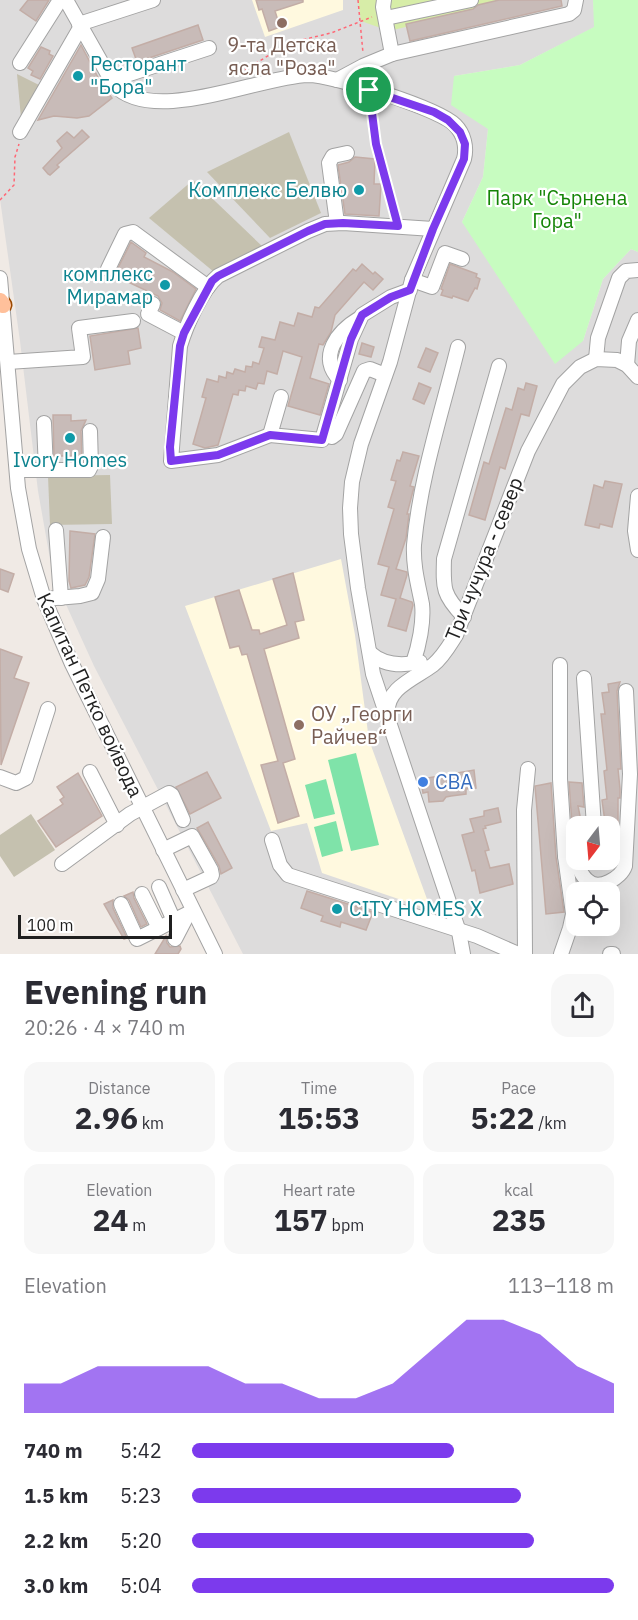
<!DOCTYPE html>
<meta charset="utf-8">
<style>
body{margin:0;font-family:"IBM Plex Sans",sans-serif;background:#f7f7f7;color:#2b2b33;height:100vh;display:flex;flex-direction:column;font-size:22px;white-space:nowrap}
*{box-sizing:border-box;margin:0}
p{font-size:20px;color:#7c7c81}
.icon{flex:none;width:33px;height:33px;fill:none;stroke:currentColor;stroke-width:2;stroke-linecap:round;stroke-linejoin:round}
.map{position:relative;height:954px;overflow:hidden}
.panel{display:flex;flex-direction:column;background:#fff;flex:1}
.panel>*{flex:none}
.needle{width:39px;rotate:196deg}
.fabs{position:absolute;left:566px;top:816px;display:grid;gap:12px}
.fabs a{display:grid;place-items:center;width:54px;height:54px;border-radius:12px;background:#fff;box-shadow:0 6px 24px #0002;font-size:30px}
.scale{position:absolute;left:18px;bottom:15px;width:154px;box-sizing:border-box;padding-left:6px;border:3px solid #1f1f1f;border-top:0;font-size:16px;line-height:21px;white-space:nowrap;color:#1f1f1f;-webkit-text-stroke:4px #fff;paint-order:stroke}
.pin{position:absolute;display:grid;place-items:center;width:51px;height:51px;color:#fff;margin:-26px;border:3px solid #fff;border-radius:50%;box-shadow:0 2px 6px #0007}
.round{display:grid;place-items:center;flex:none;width:63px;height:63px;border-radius:18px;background:#f7f7f7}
.summary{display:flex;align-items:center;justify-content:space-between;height:102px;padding:0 24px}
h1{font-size:33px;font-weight:800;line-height:45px}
.figures{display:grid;grid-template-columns:repeat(3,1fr);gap:9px;height:102px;padding:6px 24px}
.figures div{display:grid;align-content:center;border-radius:15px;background:#f7f7f7;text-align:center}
.figures b{font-size:30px;font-weight:800}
.figures small{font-size:16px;font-weight:400}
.figures p{font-size:16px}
.chart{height:168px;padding:12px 24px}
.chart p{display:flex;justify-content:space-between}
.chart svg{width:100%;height:108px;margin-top:6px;fill:#7c3aed;opacity:.7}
ul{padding:0 24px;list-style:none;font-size:20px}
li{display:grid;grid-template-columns:96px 72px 1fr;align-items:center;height:45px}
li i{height:15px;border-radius:8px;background:#7c3aed}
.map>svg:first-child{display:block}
.residential{fill:#dddcdc;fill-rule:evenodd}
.education{fill:#fff9df}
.construction{fill:#c5c1af}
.grass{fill:#d7eda8}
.park{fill:#c7fcc0}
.pitch{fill:#7fe3a9}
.building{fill:#c8bbb8;stroke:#c3ada6;stroke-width:1.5}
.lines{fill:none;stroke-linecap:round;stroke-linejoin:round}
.minor-casing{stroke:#a3a3a3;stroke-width:16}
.major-casing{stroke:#9a4900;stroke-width:19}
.path{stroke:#ff6775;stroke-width:1.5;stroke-dasharray:3 3;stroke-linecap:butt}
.minor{stroke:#fff;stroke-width:14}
.major{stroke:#ffc09b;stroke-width:16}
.route-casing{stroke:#fff;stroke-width:12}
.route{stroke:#7c3aed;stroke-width:8}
.education-dot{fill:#8d6e63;stroke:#fff;stroke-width:2}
.culture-dot{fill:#0f9aa8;stroke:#fff;stroke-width:2}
.shop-dot{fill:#3f7fe0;stroke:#fff;stroke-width:2}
.labels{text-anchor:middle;stroke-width:4.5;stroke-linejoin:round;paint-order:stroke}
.education-label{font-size:20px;fill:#785e54;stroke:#fff}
.culture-label{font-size:20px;fill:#0d838f;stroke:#fff;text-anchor:start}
.park-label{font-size:20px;fill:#148406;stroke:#fff}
.street-label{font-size:20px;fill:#1f1f1f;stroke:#fff}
.shop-label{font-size:20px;fill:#366cbe;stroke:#fff;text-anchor:start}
</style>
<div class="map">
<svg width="638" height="954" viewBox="0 0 638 954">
<rect width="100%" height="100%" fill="#f0eae5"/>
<!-- residential -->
<path class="residential" d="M0,0H593L595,27L520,65L454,76L488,129L483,177L462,222L583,341L603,279L631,249L638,252V954H243L94,666L53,576L38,491L20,341L0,199ZM576,826H609V860H576ZM576,892H609V926H576Z"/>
<!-- education -->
<g class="education">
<polygon points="252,0 343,0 343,10 265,37"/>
<polygon points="341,559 355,635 369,740 431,910 322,873 307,823 271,831 185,606"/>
</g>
<!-- construction -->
<g class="construction">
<polygon points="17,74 39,85 21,118"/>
<polygon points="289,132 321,213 270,238 207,172"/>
<polygon points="193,180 263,247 214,272 149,218"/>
<polygon points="110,475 112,524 50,525 48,476"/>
<polygon points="31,814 55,850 14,877 0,856 0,835"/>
</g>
<!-- grass -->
<polygon class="grass" points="358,0 517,0 389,31 361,21"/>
<!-- park -->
<polygon class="park" points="593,0 638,0 638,252 631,249 603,279 583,341 555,364 462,222 483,177 488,129 451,105 454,76 520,65 594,27"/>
<!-- pitch -->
<g class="pitch">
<polygon points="356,753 379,845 351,851 328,760"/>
<polygon points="326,779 335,814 314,819 305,785"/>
<polygon points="336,821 343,851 322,857 314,827"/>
</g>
<!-- building -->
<g class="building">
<polygon points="28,0 49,0 36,21 20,10"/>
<polygon points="256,0 303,0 303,2 275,11 280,27 269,31 262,9 259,10"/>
<polygon points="499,0 561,0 562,6 410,41 406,24 473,9 478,5"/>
<polygon points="198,25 203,40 137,62 132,48"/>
<polygon points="81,45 102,85 112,98 89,116 77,118 54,116 38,120"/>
<polygon points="41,47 50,51 49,54 53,56 40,79 31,75 33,71 28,68"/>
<polygon points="82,130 89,137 57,165 59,167 50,175 48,174 43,168 62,148 57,141 67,132 74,138"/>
<polygon points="355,157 375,159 374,184 381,184 379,216 345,214 338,165 349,162"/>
<polygon points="131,242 146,253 144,257 173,272 196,289 180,321 160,310 162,303 158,296 130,283 133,278 117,270"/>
<polygon points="362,264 373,274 375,272 383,279 373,290 364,282 335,315 331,332 323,345 319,344 310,378 329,384 320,415 288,406 302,357 283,351 277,374 267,371 264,384 258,383 256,389 246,386 245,391 239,390 238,395 233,394 218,445 205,448 193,444 206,398 202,397 207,379 218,382 219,376 226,378 227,372 233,374 235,369 245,372 246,366 252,367 253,362 259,364 264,348 259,347 262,337 275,340 280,322 294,326 298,313 312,317 315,307 319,308 353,269 356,271"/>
<polygon points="450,264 477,274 476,277 480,279 477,289 475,288 468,301 453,296 452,298 441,295 443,290 441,289"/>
<polygon points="138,328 141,348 128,351 130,364 95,370 90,336"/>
<polygon points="362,343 374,347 371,357 359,354"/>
<polygon points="426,348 438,353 430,372 418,367"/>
<polygon points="419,383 431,388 424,404 413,399"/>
<polygon points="526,383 537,386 529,416 521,414 505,469 500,467 485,520 469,515 484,462 489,464 506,408 512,410 518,388 524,390"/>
<polygon points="53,415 71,415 71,421 86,420 81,431 82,461 71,461 71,456 54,456"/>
<polygon points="403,452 419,456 410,486 414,487 407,514 409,514 406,538 396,569 407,572 407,575 400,598 412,602 413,605 406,631 388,626 396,599 381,595 389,567 378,564 394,509 388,507 396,481 391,480 397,460 400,461"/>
<polygon points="605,481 622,484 612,527 600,524 599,528 585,525 594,485 603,488"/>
<polygon points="70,531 95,534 89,577 85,585 71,588 69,581"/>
<polygon points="0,569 14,574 8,592 0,589"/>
<polygon points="293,573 304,620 295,622 299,638 264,649 295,759 283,763 299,816 278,823 261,765 278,761 247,654 242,655 239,646 230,648 215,597 239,590 252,630 259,630 260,634 287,625 273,579"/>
<polygon points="0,649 22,657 14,678 29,683 1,765"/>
<polygon points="620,682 617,691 621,769 618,769 620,789 620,798 618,798 618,829 611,830 610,821 605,822 602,800 607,799 604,771 607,770 601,714 605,714 602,693 609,692 608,684"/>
<polygon points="474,770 476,788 466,789 466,794 451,796 446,797 443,801 429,802 428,792 423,793 421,779"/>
<polygon points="207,772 221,798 190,814 176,787"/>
<polygon points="78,773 102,816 56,847 38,821 63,804 60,800 64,797 57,787"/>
<polygon points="569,782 582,783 584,807 578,806 582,826 576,826 576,837 573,838"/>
<polygon points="551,783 556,857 564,912 546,914 535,786"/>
<polygon points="498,808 501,822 485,826 486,828 483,829 489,850 485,851 490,868 509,864 513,884 480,893 475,870 472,871 462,835 474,832 470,819 484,816 484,811"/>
<polygon points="208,822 232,868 221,874 219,866 197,828"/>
<polygon points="307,891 373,912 366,930 341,922 340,927 321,921 323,916 301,908"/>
<polygon points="133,892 134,898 147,924 141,927 129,900 124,896"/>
<polygon points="113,900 113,908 127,938 124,939 104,904"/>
<polygon points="166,936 167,943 170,947 180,946 181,949 178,954 155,954"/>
</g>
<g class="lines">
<!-- minor casing -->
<g class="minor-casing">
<g id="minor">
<path d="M66,0L114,85C154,126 257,77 308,75C333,75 438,108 455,125C464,134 467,147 464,159L412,280L390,362L361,444L352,482L350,508L351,534L358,588L373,674L459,932L463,954"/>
<polyline points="384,0 383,7 392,54"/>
<polyline points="386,18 471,0"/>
<polyline points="79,24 153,0"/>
<polyline points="20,63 60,0"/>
<polyline points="111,80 209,48"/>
<polyline points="337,80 363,66 392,54 569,14 574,10 576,0"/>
<polyline points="20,132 80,28"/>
<polyline points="337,223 329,163 333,156 347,153"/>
<polyline points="108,269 125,234 133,232 208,287"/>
<polyline points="0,278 18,488 29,549 44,599 72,664 215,954"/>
<polyline points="412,280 432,287 445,253 462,259"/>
<polyline points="153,304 148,314 184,333"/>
<polyline points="596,359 598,338 619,278 626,271 638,270"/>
<polyline points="8,362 83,357 79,328 133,321"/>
<polyline points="627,365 629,341 638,320"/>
<path d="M340,380C317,356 338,331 360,318"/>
<polyline points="281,397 270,435 322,440 351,339 362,315 391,297 410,290"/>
<polyline points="44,423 46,470"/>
<path d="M270,435L218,455L171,461L180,346C186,326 202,289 218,276L308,231L325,224L343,223L433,229"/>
<polyline points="324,435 332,437 336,434 364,371 370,369 385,375"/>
<polyline points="17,470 89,470 91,466 90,431"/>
<polyline points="638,496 635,531 638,550"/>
<polyline points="56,530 61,598"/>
<polyline points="44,599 80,596 92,593 98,579 103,537"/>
<path d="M464,617C443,595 443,589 444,559L499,366"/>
<path d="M370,653C383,665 402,666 420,662"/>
<path d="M413,663C419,646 424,622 422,604C418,584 413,566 414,545C420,478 442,412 458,347"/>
<path d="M560,665V779L565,856C582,862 577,873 588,881C599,891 621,878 625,866L630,774L626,691"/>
<polyline points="584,678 594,826"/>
<path d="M388,714C385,688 416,678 433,665C443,657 449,646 456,635L528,451L563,384L580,367L596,359L617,360L627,365L638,377"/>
<polyline points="90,772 117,825"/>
<polyline points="0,777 16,783 26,778 48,709"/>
<polyline points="272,840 280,865 288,875 477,936 518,954"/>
<polyline points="163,850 192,836 211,870 212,875 211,877 183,890"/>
<polyline points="62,864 130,814 169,793 172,795 183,820"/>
<polyline points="159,887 174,921"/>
<polyline points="142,894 159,928"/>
<polyline points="121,904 137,939 193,911"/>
<polyline points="175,939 188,914"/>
<polyline points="525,954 524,810 528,769"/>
<polyline points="561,954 570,928 573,914 565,856"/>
<polyline points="610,954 613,954"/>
</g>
</g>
<!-- major casing -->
<g class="major-casing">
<polyline id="major" points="0,301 3,305"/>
</g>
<!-- path -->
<g class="path">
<polyline points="358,0 363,53"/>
<polyline points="235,76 289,43 331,33 372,17"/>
<polyline points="371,104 376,144 395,213"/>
<polyline points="0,200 14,185 15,157 19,144"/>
</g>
<!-- minor -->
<use href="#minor" class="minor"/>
<!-- major -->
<use href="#major" class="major"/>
</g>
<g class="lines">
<!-- route casing -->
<g class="route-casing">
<polygon id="route" points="369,90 434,112 448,120 460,132 465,144 464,159 433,229 410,290 391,297 362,315 351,339 322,440 270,435 218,455 171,461 170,447 180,346 184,333 212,281 218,276 308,231 325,224 343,223 398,226 376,144"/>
</g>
<!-- route -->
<use href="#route" class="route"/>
</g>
<!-- markers -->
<g class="education-dot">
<circle cx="282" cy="23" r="6"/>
<circle cx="299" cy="725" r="6"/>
</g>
<g class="culture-dot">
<circle cx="78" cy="76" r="6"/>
<circle cx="359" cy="190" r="6"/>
<circle cx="165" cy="285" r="6"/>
<circle cx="70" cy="438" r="6"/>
<circle cx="337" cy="909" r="6"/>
</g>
<circle class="shop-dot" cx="423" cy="782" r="6"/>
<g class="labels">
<!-- education labels -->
<g class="education-label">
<text x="282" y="52">9-та Детска<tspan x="282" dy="23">ясла "Роза"</tspan></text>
<text x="311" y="721" text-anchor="start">ОУ „Георги<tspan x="311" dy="23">Райчев“</tspan></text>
</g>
<!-- culture labels -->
<g class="culture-label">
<text x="90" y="71">Ресторант<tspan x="90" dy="23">"Бора"</tspan></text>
<text x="347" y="197" text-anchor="end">Комплекс Белвю</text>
<text x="153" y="281" text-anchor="end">комплекс<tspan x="153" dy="23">Мирамар</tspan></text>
<text x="70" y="467" text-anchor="middle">Ivory Homes</text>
<text x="349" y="916">CITY HOMES X</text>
</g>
<!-- park labels -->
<g class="park-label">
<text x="557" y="205">Парк "Сърнена<tspan x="557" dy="23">Гора"</tspan></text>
</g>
<!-- street labels -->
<g class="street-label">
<text transform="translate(484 559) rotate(-68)" y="7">Три чучура - север</text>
<text transform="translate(90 695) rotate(65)" y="7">Капитан Петко войвода</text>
</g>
<!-- shop labels -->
<g class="shop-label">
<text x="435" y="789">CBA</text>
</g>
</g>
</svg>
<div class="fabs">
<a><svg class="needle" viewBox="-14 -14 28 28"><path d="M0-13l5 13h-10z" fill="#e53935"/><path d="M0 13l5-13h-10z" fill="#7c7c81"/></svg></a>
<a><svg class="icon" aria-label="locate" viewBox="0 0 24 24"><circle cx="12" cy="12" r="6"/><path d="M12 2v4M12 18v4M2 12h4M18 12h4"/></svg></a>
</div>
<div class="scale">100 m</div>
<div class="pin" style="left:369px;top:90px;background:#1e9e55"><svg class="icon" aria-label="arrive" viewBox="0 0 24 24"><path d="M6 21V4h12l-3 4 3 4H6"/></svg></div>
</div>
<section class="panel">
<div class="summary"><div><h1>Evening run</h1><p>20:26 · 4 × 740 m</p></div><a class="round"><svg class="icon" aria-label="share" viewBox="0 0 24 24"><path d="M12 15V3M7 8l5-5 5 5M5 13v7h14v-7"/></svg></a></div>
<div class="figures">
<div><p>Distance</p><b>2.96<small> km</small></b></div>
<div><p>Time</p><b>15:53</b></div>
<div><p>Pace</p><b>5:22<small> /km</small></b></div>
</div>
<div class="figures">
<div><p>Elevation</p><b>24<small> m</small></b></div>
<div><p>Heart rate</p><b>157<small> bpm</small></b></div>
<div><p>kcal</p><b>235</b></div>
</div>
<div class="chart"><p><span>Elevation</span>113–118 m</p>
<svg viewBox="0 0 160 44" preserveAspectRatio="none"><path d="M0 44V32L10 32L20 25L30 25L40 25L50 25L60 32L70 32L80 38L90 38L100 32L110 19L120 6L130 6L140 12L150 25L160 32V44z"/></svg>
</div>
<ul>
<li><b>740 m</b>5:42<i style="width:62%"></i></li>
<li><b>1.5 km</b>5:23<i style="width:78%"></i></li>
<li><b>2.2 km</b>5:20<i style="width:81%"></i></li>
<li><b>3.0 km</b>5:04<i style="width:100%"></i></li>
</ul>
</section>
